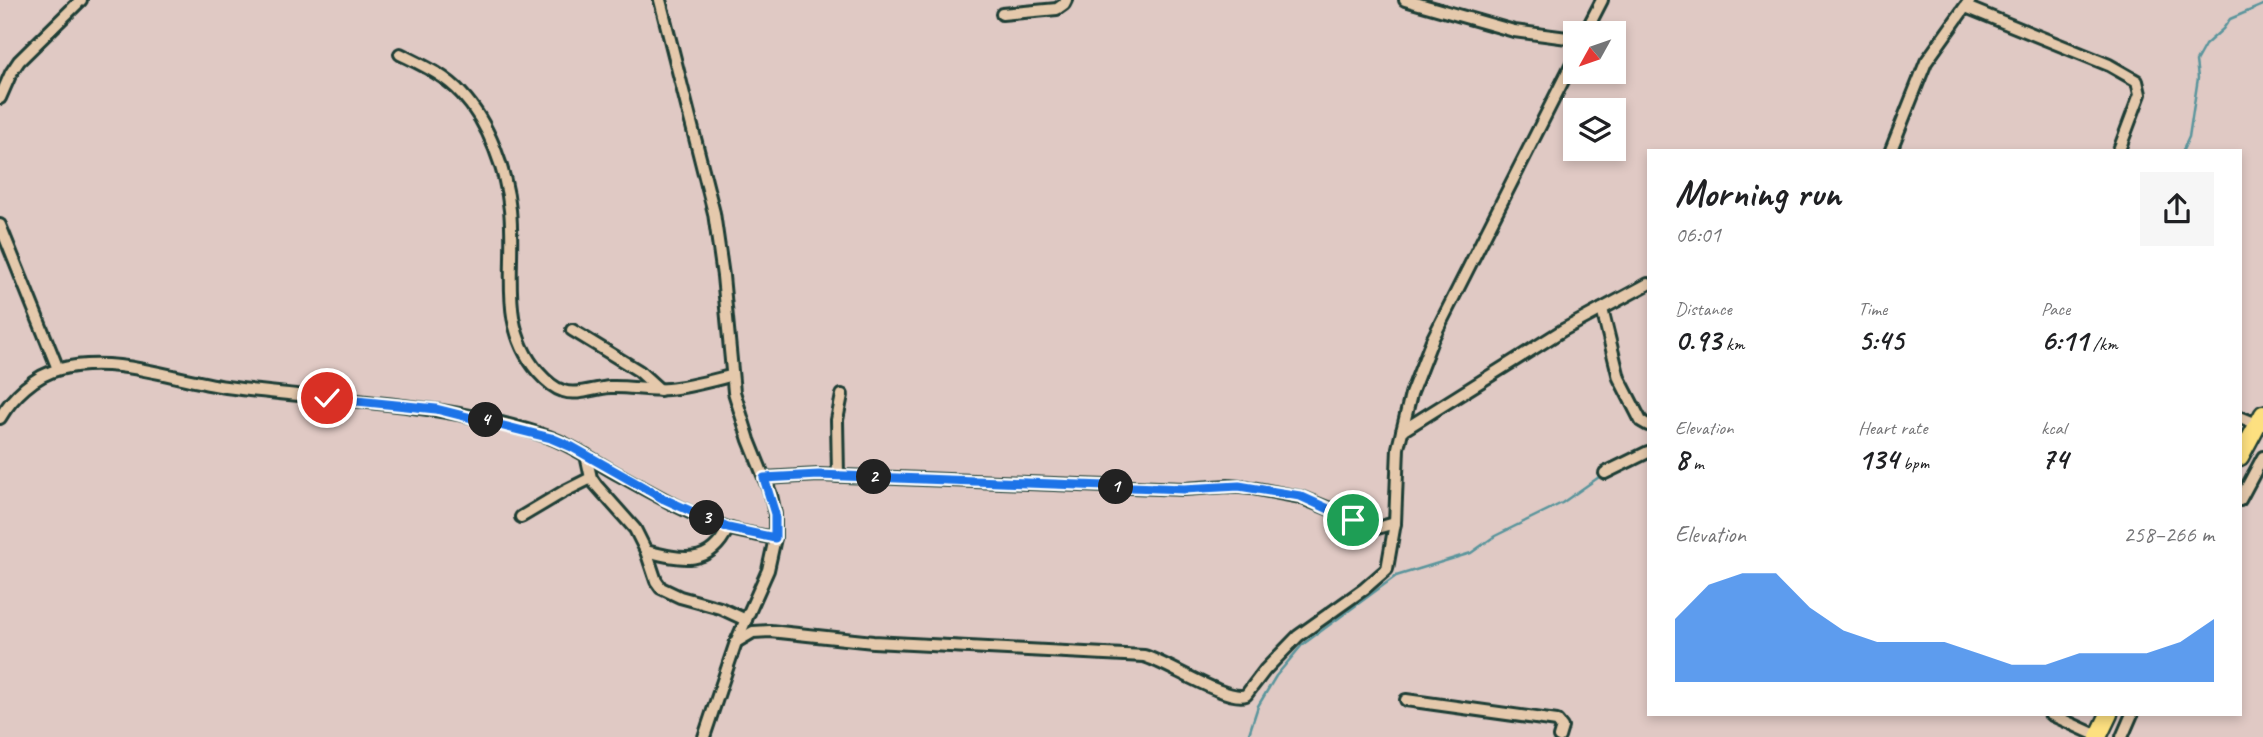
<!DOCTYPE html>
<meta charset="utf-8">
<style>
body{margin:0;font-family:Caveat,sans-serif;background:#f6f6f6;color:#202124;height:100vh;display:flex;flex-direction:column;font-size:26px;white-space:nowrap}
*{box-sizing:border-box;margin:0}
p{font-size:23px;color:#757577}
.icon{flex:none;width:38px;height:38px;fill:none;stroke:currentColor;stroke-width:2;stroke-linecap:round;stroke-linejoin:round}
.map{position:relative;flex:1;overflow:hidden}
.panel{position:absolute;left:1647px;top:149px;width:595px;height:567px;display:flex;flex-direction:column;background:#fff;border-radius:0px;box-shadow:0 4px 10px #0003}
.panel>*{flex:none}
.needle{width:46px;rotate:230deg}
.controls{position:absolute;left:1563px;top:21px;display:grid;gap:14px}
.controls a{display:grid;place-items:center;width:63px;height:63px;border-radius:0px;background:#fff;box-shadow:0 4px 10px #0003;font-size:35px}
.pin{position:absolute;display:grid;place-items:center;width:60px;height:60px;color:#fff;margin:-30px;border:4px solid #fff;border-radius:50%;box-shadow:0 2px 7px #0007}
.km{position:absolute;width:35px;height:35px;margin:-18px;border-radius:50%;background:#222;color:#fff;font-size:19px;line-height:35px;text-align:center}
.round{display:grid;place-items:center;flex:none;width:74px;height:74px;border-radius:0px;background:#f6f6f6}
.headline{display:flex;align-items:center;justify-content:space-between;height:119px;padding:0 28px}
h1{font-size:38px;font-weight:600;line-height:52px}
.stats{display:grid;grid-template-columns:repeat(3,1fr);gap:10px;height:119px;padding:7px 28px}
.stats div{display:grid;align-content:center}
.stats b{font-size:30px;font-weight:600}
.stats small{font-size:19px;font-weight:400}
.stats p{font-size:19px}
.chart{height:196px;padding:14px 28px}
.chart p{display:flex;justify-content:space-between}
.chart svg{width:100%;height:126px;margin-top:7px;fill:#1a73e8;opacity:.7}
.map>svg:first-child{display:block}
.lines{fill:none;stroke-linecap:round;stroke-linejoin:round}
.stream{stroke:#5a959c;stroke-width:2.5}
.minor-casing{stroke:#1f3d34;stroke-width:16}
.highway-casing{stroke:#1f3d34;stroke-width:21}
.minor{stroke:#e5c9ac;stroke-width:10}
.highway{stroke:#fde080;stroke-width:16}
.route-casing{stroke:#fff;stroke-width:14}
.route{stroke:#1a73e8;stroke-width:9}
</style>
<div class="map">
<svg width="2263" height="737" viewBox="0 0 2263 737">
<rect width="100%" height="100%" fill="#e0c9c4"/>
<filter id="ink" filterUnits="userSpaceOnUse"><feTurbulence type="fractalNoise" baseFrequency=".0143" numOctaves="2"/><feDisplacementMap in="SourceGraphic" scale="14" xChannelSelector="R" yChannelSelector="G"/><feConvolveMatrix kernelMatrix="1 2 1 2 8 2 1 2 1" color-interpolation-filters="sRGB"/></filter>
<g filter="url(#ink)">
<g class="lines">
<!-- stream -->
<g class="stream">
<polyline points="2183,150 2189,137 2198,78 2196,61 2205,45 2223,29 2230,19 2263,5"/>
<polyline points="1633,454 1648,445"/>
<polyline points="1248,737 1258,706 1276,676 1302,645 1396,576 1471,553 1495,536 1562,503 1602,475"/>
</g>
<!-- minor casing -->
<g class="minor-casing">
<g id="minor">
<polyline points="660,0 714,213 723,276 734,392 749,440 771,495 775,514 775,538 768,570 736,642 704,737"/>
<polyline points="1405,0 1514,31 1575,39"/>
<polyline points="1966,7 2109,65 2137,81 2140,94 2119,150"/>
<polyline points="1002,14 1057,9 1064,4 1066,0"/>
<polyline points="1585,33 1602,0"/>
<path d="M400,54C422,65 445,75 462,94C489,123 506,171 510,210C516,267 497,324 538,372C545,380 553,388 563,391C577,396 595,388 610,387C629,386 649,391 668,389C689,387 710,381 730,376"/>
<polyline points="0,98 11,73 19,61 81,0"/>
<polyline points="1891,150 1926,62 1970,0"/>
<polyline points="0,225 58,369"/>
<polyline points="1602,309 1619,378 1641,421 1648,425"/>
<polyline points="572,330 639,371 660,390"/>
<polyline points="2240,417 2257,424"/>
<path d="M0,418C12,397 35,375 60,369C115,355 172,379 226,387C335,402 445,401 549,437C573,446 593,460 614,472C650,492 690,515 728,528C743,533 760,535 775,538"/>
<polyline points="1402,431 1563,330 1648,284"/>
<polyline points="586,455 591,478 596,485 635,529 646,551 656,581 661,588 680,597 720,608 746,620"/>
<polyline points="1605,473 1648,452"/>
<polyline points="838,476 837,420 842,395"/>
<polyline points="764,478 819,475 1184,489 1228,486 1252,488 1300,497 1377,528 1395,523"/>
<polyline points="2240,500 2263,457"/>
<polyline points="521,517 563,492 591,478"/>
<path d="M646,551C682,560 710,567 728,528"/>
<path d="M736,642L753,632L770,631L873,642L1144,656C1168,663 1227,702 1246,695L1265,670L1298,636L1364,589L1387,569L1395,523L1398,448L1411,394L1432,340L1575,57"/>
<polyline points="1406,700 1557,721 1562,727 1559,737"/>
<polyline points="2050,714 2098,736"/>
<polyline points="2122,737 2132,714"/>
</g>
</g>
<!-- highway casing -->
<g class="highway-casing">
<g id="highway">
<polyline points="2240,457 2263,414"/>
<polyline points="2098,737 2109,714"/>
</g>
</g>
<!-- minor -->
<use href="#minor" class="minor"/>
<!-- highway -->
<use href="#highway" class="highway"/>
</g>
</g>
<g class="lines" filter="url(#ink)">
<!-- route casing -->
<g class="route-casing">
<polyline id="route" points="327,398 436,409 551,438 572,447 664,499 728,528 775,538 775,514 764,478 819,475 1184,489 1239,486 1300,496 1353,520"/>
</g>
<!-- route -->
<use href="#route" class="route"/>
</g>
</svg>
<div class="controls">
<a><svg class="needle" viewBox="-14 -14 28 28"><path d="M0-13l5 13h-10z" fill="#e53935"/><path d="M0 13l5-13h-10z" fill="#757577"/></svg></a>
<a><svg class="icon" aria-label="layers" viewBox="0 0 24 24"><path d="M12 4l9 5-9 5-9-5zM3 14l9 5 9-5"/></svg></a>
</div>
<div class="pin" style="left:1353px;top:520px;background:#1e9e55"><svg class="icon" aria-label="arrive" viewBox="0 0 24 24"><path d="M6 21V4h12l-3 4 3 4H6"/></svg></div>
<div class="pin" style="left:327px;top:398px;background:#d93025"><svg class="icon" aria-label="check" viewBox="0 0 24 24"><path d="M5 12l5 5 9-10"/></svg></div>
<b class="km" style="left:1116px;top:487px">1</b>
<b class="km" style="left:874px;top:477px">2</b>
<b class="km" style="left:707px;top:518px">3</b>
<b class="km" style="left:486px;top:420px">4</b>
<section class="panel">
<div class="headline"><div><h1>Morning run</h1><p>06:01</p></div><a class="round"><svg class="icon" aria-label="share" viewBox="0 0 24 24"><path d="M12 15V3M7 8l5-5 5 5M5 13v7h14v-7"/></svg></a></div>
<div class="stats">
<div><p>Distance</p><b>0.93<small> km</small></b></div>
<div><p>Time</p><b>5:45</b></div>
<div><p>Pace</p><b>6:11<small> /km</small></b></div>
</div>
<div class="stats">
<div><p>Elevation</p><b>8<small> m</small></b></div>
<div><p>Heart rate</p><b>134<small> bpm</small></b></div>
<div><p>kcal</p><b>74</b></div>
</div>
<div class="chart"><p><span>Elevation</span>258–266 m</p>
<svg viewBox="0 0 160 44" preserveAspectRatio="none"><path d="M0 44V22L10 10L20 6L30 6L40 18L50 26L60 30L70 30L80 30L90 34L100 38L110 38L120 34L130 34L140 34L150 30L160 22V44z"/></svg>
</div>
</section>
</div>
